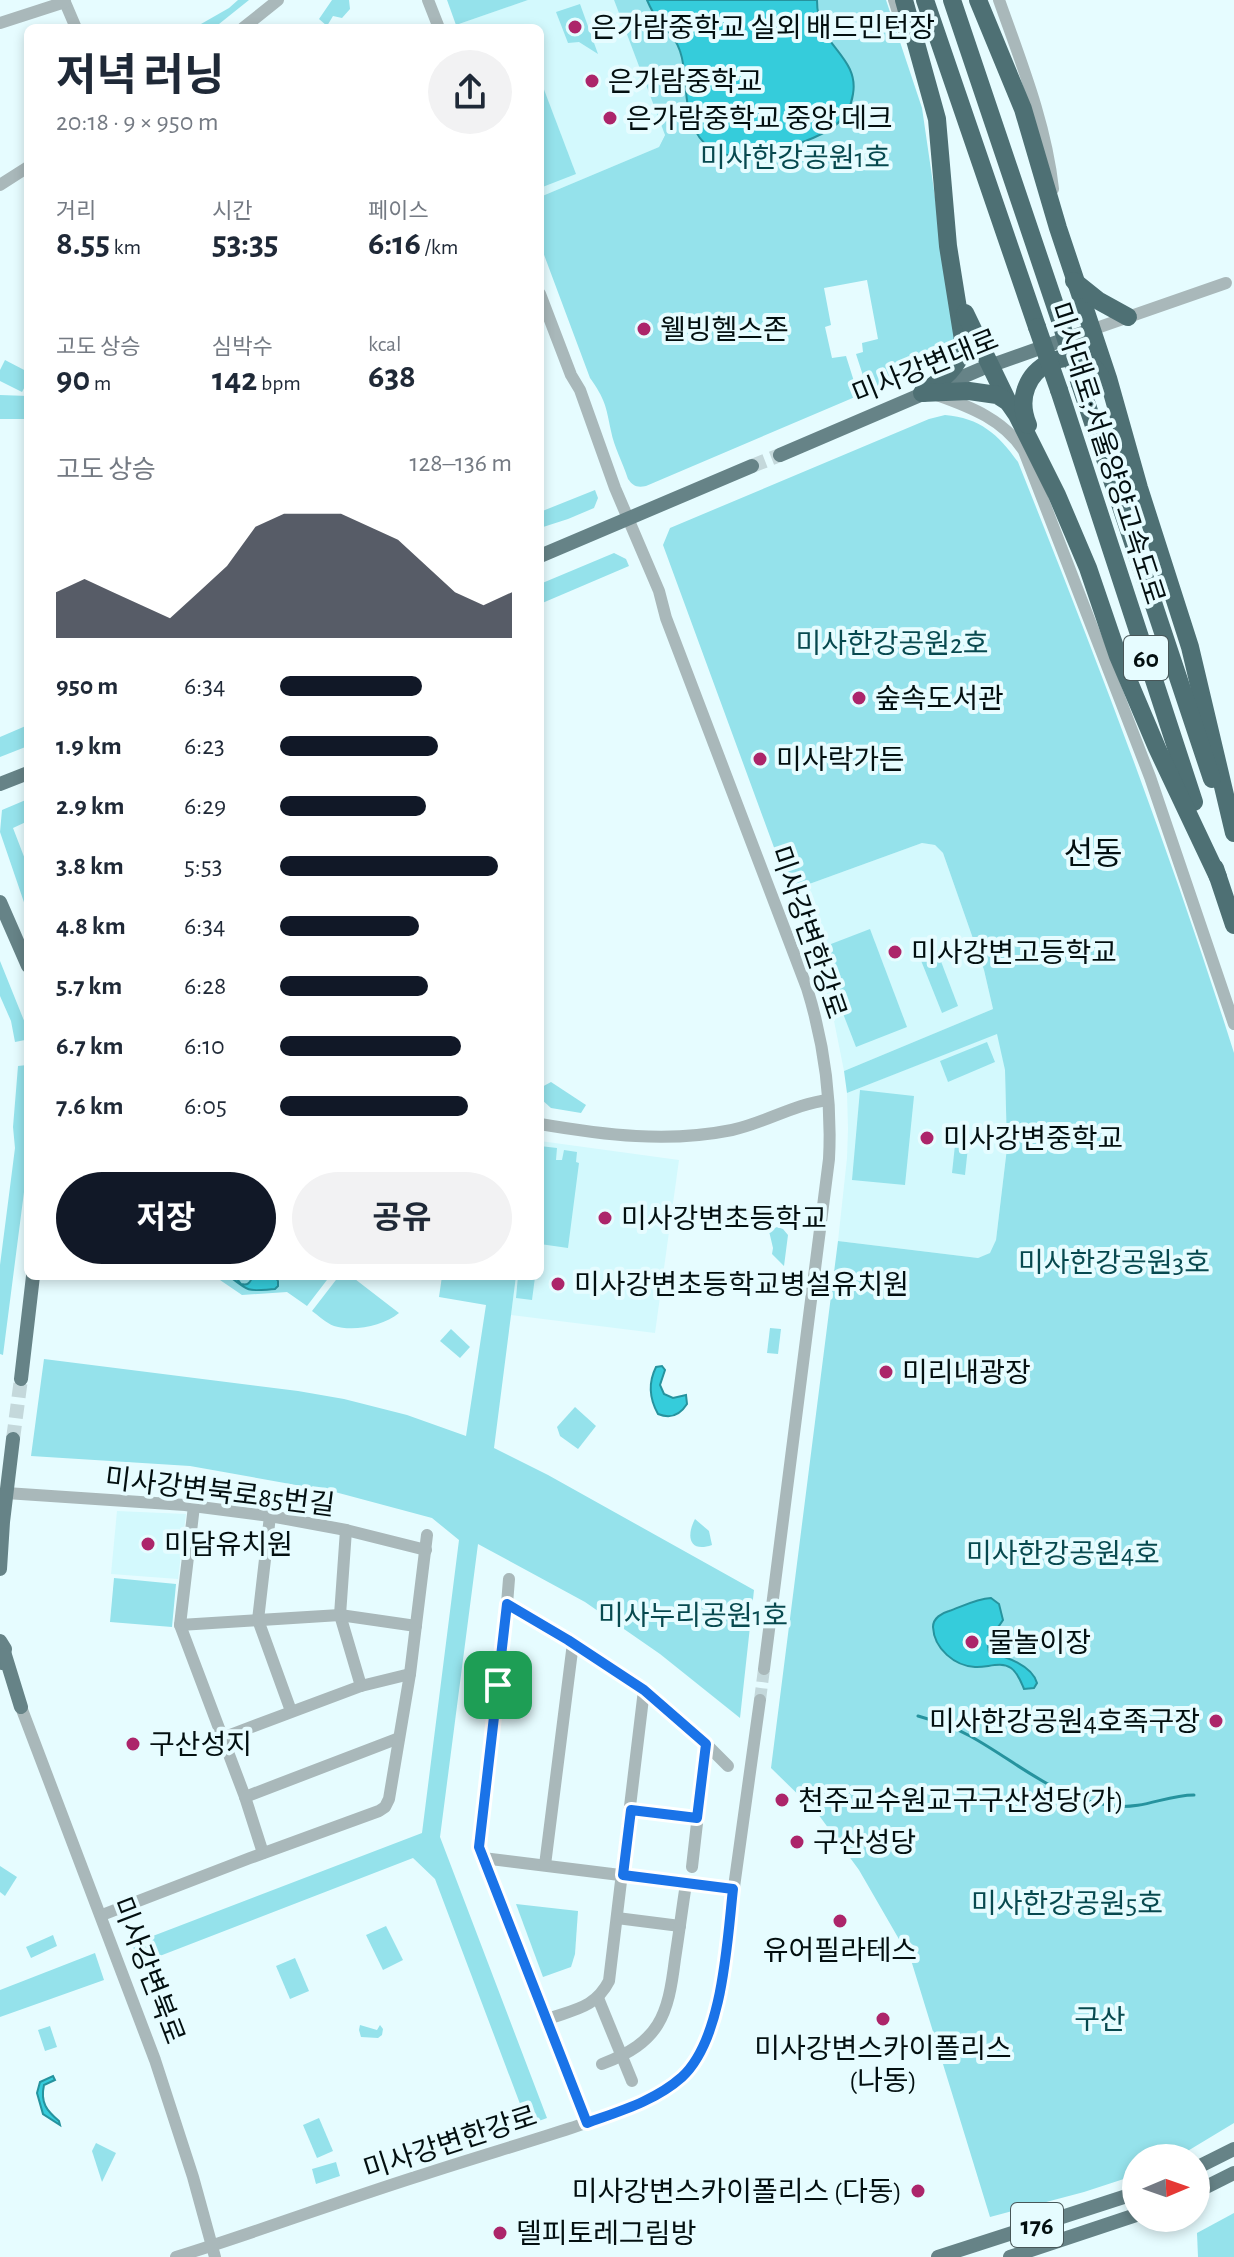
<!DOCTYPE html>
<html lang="ko">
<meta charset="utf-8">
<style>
body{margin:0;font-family:"Alegreya Sans","Noto Sans KR",sans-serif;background:#f2f2f3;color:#1f2937;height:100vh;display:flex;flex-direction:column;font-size:30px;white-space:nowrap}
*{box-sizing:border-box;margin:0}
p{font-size:26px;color:#747a83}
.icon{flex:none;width:44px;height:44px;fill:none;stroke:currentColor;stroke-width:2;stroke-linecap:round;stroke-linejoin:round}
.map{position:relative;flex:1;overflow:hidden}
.sheet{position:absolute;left:24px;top:24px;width:520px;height:1256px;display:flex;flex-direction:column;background:#fff;border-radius:12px;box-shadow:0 4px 12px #0003}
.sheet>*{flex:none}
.needle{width:52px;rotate:88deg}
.fabs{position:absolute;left:1122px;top:2144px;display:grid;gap:16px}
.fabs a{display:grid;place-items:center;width:88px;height:88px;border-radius:50%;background:#fff;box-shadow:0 4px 12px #0003;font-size:40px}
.pin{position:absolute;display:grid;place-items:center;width:68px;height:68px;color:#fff;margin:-34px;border-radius:16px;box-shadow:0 4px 12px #0006}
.round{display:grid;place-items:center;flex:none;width:84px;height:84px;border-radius:42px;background:#f2f2f3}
.head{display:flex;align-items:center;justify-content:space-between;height:136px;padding:0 32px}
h1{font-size:44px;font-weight:700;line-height:60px}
.figures{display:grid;grid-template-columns:repeat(3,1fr);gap:12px;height:136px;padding:8px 32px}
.figures div{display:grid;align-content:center}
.figures b{font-size:34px;font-weight:700}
.figures small{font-size:22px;font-weight:400}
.figures p{font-size:22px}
.chart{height:224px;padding:16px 32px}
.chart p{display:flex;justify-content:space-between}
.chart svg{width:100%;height:144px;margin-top:8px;fill:#111827;opacity:.7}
.primary-button{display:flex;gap:16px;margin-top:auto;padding:16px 32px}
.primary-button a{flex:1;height:92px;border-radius:48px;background:#111827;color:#fff;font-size:32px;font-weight:700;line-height:92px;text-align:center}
.primary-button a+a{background:#f2f2f3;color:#1f2937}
ul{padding:0 32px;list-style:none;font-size:26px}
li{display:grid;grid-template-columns:128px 96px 1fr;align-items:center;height:60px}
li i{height:20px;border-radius:10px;background:#111827}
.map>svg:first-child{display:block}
.built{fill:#d3f9fd}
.green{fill:#95e2eb}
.water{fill:#35ccdb;stroke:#26939e;stroke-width:2}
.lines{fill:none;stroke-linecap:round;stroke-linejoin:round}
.stream{stroke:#26939e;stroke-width:3}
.minor-tunnel{stroke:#c4d8db;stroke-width:12;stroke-dasharray:12 6;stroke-linecap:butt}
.major-tunnel{stroke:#c4d8db;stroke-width:14;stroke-dasharray:14 7;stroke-linecap:butt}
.minor{stroke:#a9b8ba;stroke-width:12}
.major{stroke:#668387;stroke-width:14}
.highway{stroke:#4e7074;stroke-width:18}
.highway-bridge{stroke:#4e7074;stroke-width:18}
.route-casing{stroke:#fff;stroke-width:16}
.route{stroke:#1a73e8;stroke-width:10}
.poi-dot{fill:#ac256a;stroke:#e6fcff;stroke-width:3}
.labels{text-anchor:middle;stroke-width:8;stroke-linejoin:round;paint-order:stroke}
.shield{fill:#e6fcff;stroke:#475658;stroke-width:2}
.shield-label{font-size:26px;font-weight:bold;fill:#030f10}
.poi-label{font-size:28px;fill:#030f10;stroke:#e6fcff;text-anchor:start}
.park-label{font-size:28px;fill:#07494f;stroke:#e6fcff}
.street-label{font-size:28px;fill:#030f10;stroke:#e6fcff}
.quarter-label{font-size:32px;fill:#030f10;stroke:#e6fcff}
</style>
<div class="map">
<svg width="1234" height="2257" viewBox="0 0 1234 2257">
<rect width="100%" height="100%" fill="#e6fcff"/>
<!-- built -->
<g class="built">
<polygon points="528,0 614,0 665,134 659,147 540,197 540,28 458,28 456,25"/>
<polygon points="922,843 935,845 943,853 984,970 993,1009 844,1071 831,1006 790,891"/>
<polygon points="998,1033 1005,1070 1007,1147 996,1240 991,1253 978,1258 838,1241 847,1158 848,1129 847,1093"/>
<polygon points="540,1141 679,1160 655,1333 511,1315 516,1276 540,1276"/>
<polygon points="117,1511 186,1514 178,1579 111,1574"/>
</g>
<!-- green -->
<g class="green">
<polygon points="238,0 249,0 214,28 194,28 229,8"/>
<polygon points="332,0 349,0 350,9 342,18 333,16 327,26 319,19"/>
<polygon points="447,0 528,0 456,25"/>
<path d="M614,0H886L922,108L956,341L952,351L945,360L873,389L867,388L856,354L863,352L862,343L878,339L867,280L824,288L831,325L825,327L832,358L846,356L857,391L855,397L646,486C637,488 633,486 628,479C623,463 614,447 611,431C606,406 605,399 590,378L540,244V197L659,147L665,135Z"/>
<polygon points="580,4 598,54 579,42 568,43 556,12"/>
<polygon points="540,79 576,174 540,188"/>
<polygon points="5,360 28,372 28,381 22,392 0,381 0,370"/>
<polygon points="0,395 28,396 28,419 0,419"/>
<path d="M945,415C980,418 998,434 1018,462C1096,657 1171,853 1234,1053V2123L1176,2158H1136V2175L1084,2192L990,2217L911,1960L859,1870L818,1814L771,1768L838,1241L978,1258L990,1253L996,1240L1007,1148L1005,1070L997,1034L847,1093L844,1071L993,1009L984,970L943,853L935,845L922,843L790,891L663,545L670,528L929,419Z"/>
<polygon points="595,490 598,498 594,508 568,519 540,528 540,512"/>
<polygon points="614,553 626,559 629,566 540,604 540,584"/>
<polygon points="28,725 28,746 0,757 0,737"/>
<polygon points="28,799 28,821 13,828 28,867 28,914 0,832 2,810"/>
<polygon points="870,929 907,1027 856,1047 818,949"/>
<polygon points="937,951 958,1006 942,1013 920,958"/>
<polygon points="0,961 27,1028 28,1037 25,1040 15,1042 11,1021 0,996"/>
<polygon points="987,1042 995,1062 948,1082 940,1061"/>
<polygon points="27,1065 28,1161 3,1355 0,1354 0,1265 15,1148 13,1127 18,1066"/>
<polygon points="551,1082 586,1105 581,1113 551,1108 541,1099 540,1088"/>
<polygon points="860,1090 914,1096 905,1185 852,1180"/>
<polygon points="955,1145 968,1147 965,1175 952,1173"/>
<polygon points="540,1146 557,1148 556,1160 562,1160 564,1150 577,1152 576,1162 579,1163 568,1248 540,1244"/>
<polygon points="777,1227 783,1229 788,1235 784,1266 772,1254 773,1248 769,1231"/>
<polygon points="186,1276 330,1276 307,1306 287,1292 242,1295 220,1280"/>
<path d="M339,1276H351L399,1313C383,1326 354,1332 334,1326C326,1323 319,1316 312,1311Z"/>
<polygon points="442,1276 516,1276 494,1448 548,1475 754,1590 740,1718 660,1654 585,1602 478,1544 440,1837 547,2118 528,2125 435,1879 413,1858 139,1964 132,1944 422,1833 459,1540 432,1518 335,1492 190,1466 31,1456 44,1359 298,1391 344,1399 407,1415 466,1436 486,1305 439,1297"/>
<polygon points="518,1276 535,1277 532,1300 516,1298"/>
<polygon points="770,1328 781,1329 778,1354 767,1353"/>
<polygon points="451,1329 470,1347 460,1358 440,1341"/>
<polygon points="575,1407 596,1426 578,1449 560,1436 557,1427"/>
<path d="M695,1519L709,1531L712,1545C689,1553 686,1536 695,1519Z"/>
<polygon points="114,1578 176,1584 172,1627 110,1622"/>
<polygon points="0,1866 17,1877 5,1896 0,1892"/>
<polygon points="516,1904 578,1911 575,1954 571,1967 543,1977"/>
<polygon points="386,1926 403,1960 383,1970 366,1935"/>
<polygon points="53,1935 57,1946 31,1958 26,1947"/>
<polygon points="95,1953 104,1980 0,2017 0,1990"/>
<polygon points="295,1958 309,1991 290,1999 276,1966"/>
<polygon points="360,2025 377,2030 380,2025 383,2029 382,2035 378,2038 361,2037 359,2030"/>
<polygon points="50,2026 57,2047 45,2051 38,2030"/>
<polygon points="319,2118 333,2151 317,2158 303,2125"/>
<polygon points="96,2143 116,2153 102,2182 92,2151"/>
<polygon points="336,2162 340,2176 316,2184 312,2169"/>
<polygon points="1234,2213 1234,2257 1198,2257 1197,2233"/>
</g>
<!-- water -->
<g class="water">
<path d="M647,0H817C817,10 819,21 823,30C835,52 858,66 853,94C849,122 827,133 803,142C767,156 710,173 692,123C683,100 688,74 680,51C676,38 667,31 659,21C654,15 650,7 647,0Z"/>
<path d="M229,1276H235L241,1284C249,1286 250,1282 253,1276H274L278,1281V1286L275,1289C247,1291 251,1293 229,1276Z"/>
<path d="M662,1366L665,1370L660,1385L664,1394L673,1398L686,1395L687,1404C680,1415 670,1419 658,1414C649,1398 648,1383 656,1367Z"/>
<path d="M991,1598L999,1604L1003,1620C996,1632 985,1637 989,1652C1006,1657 1032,1665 1037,1683L1034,1688L1024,1689C1021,1682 1018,1673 1011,1668C1000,1661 987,1668 975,1667C955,1666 934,1649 933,1627C933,1618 942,1613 949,1611C963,1606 976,1599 991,1598Z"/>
<path d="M53,2076L55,2080L44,2085C40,2103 47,2111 59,2121L60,2125L43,2114L37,2093L40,2082Z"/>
</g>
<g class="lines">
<!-- stream -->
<path class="stream" d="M918,1716C936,1721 954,1727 970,1736C1019,1763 1056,1800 1114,1806C1145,1809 1166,1795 1194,1795"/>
<!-- minor-tunnel -->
<polyline class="minor-tunnel" points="760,1700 764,1669"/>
<!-- major-tunnel -->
<g class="major-tunnel">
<polyline points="752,466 780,455"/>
<polyline points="13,1439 21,1379"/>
</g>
<!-- minor -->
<g class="minor">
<polyline points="64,0 76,28"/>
<polyline points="428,0 439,28"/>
<polyline points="894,0 904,31"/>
<path d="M999,0C1021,62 1046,124 1053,189"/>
<polyline points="0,23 65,2"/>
<polyline points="243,28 278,0"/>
<polyline points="0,185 28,167"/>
<path d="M540,294L571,375L580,390L615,488L659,591L666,618L807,988C824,1043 832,1101 829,1159L764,1669"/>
<polyline points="1091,330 1226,283"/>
<path d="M937,395C971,407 1004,420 1024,451L1150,777L1234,1024"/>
<path d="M540,1124C604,1135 668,1143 732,1130C765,1123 794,1104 828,1100"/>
<polyline points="6,1493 185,1505 270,1516 346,1530 426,1550"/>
<polyline points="194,1506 180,1625 245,1797 263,1853"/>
<polyline points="270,1516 258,1620 291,1711"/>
<polyline points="346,1530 340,1615 361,1686"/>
<polyline points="507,1604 509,1579"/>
<polyline points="180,1625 340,1615 416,1626"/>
<polyline points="21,1707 155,2060 193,2177 215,2257"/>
<polyline points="222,1738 361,1686 410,1674"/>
<polyline points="706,1744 728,1766"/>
<polyline points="245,1797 399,1738"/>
<polyline points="631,1810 697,1818"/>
<polyline points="483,1858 733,1889"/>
<polyline points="545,1865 573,1643"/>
<polyline points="102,1915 250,1858 379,1811 385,1807 389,1799 410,1674 427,1535"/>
<polyline points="617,1918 680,1926"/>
<polyline points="598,1998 632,2081"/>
<path d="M548,2019C575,2009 595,2008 609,1981L644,1690"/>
<path d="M602,2064C660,2042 668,2016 675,1959C679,1934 682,1909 686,1884"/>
<polyline points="587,2123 548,2019 479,1847 507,1604 568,1640 644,1690 706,1744 692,1867"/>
<path d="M176,2257C260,2231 342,2200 425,2174C474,2158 522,2144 571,2128C609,2115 650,2104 681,2077C702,2059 711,2027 718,2002L760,1700"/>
</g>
<!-- major -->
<g class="major">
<polyline points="780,455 981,369 1091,330"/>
<polyline points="540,556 752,466"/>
<polyline points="0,784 28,773"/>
<polyline points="0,902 28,966"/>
<polyline points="21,1379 33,1276"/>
<polyline points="0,1569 3,1522 13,1439"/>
<polyline points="0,1641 5,1649 2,1663"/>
<polyline points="5,1655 21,1707"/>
<polyline points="1196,2168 1234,2149"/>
<polyline points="1196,2192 1234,2173"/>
<polyline points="938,2257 1136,2193"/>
<polyline points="1010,2257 1136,2215"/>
</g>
<!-- highway -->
<g class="highway">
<path d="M904,0L937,119L948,246L964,346C958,369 941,380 923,393"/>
<polyline points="925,0 1037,327"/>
<polyline points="952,0 1060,320"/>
<polyline points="978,0 1023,109 1058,228 1108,378 1139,488 1190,647 1234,833"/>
<polyline points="1074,281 1099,301 1128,317"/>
<polyline points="965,313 1008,402"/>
<polyline points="1080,384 1212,779"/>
<polyline points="1059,390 1194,802"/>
<polyline points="922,393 969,391 997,395 1008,402 1017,415 1057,495 1088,568 1118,656 1157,748 1218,877"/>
<path d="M1028,425C1004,367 1082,332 1103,382"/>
<polyline points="1215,868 1234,925"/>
</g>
<!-- highway-bridge -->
<g class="highway-bridge">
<polyline points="1060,320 1080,384"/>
<polyline points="1037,327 1059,390"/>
</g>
</g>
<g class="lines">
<!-- route casing -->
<g class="route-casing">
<path id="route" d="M507,1604L568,1640L644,1690L706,1744L697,1818L631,1810L623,1875L733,1889C727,1942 723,2039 682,2077C655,2101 620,2111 587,2123L479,1847Z"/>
</g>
<!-- route -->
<use href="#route" class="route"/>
</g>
<!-- markers -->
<g class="poi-dot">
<circle cx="575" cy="27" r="8"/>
<circle cx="592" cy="81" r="8"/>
<circle cx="610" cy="118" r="8"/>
<circle cx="644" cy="329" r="8"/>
<circle cx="859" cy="698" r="8"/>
<circle cx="760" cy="759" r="8"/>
<circle cx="895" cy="952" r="8"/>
<circle cx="927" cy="1138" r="8"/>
<circle cx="605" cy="1218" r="8"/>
<circle cx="558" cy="1284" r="8"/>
<circle cx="886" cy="1372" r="8"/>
<circle cx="148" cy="1544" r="8"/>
<circle cx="972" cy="1642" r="8"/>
<circle cx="1216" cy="1721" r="8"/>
<circle cx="133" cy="1744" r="8"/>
<circle cx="782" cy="1800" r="8"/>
<circle cx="797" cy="1842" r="8"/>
<circle cx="840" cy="1921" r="8"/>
<circle cx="883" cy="2019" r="8"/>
<circle cx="918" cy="2191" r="8"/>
<circle cx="500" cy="2233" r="8"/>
</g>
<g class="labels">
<!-- shield labels -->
<g class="shield">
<rect x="1124" y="636" width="44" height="44" rx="6"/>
<rect x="1011" y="2203" width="52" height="44" rx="6"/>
</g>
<g class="shield-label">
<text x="1146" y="667">60</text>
<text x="1037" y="2234">176</text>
</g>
<!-- poi labels -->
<g class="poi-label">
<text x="591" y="37">은가람중학교 실외 배드민턴장</text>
<text x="608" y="91">은가람중학교</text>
<text x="626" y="128">은가람중학교 중앙 데크</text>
<text x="660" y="339">웰빙헬스존</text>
<text x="875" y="708">숲속도서관</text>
<text x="776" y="769">미사락가든</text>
<text x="911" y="962">미사강변고등학교</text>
<text x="943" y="1148">미사강변중학교</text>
<text x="621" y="1228">미사강변초등학교</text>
<text x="574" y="1294">미사강변초등학교병설유치원</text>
<text x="902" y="1382">미리내광장</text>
<text x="164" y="1554">미담유치원</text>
<text x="988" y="1652">물놀이장</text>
<text x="1200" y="1731" text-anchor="end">미사한강공원4호족구장</text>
<text x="149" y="1754">구산성지</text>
<text x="798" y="1810">천주교수원교구구산성당(가)</text>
<text x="813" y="1852">구산성당</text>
<text x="840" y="1960" text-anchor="middle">유어필라테스</text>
<text x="883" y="2058" text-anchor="middle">미사강변스카이폴리스<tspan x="883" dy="32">(나동)</tspan></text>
<text x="902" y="2201" text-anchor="end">미사강변스카이폴리스 (다동)</text>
<text x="516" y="2243">델피토레그림방</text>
</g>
<!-- park labels -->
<g class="park-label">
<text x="795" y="167">미사한강공원1호</text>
<text x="892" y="653">미사한강공원2호</text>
<text x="1114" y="1272">미사한강공원3호</text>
<text x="1063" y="1563">미사한강공원4호</text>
<text x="693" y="1625">미사누리공원1호</text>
<text x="1067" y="1913">미사한강공원5호</text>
<text x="1100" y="2029">구산</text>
</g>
<!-- street labels -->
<g class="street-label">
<text transform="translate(925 366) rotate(-22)" y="10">미사강변대로</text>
<text transform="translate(1108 453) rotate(72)" y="10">미사대로;서울양양고속도로</text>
<text transform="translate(809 932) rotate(71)" y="10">미사강변한강로</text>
<text transform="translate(220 1491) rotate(7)" y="10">미사강변북로85번길</text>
<text transform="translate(149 1970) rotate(69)" y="10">미사강변북로</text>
<text transform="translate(450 2142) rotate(-18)" y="10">미사강변한강로</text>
</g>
<!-- quarter labels -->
<g class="quarter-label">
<text x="1093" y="864">선동</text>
</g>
</g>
</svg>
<div class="fabs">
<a><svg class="needle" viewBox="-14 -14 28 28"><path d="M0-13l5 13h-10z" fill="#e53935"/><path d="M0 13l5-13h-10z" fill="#747a83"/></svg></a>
</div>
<div class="pin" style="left:498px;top:1685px;background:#1e9e55"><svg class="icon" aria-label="arrive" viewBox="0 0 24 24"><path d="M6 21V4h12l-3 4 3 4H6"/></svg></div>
<section class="sheet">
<div class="head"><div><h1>저녁 러닝</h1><p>20:18 · 9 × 950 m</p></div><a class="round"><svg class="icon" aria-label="share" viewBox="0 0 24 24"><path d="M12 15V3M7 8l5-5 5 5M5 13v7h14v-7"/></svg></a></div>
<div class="figures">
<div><p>거리</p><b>8.55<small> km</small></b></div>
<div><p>시간</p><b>53:35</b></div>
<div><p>페이스</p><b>6:16<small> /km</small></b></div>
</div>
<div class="figures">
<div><p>고도 상승</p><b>90<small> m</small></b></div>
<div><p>심박수</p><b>142<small> bpm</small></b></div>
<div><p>kcal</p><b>638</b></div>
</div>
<div class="chart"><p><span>고도 상승</span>128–136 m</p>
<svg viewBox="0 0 160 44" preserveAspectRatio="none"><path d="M0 44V30L10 26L20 30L30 34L40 38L50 30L60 22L70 10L80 6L90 6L100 6L110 10L120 14L130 22L140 30L150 34L160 30V44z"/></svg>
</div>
<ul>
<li><b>950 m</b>6:34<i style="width:61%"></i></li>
<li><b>1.9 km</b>6:23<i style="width:68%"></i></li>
<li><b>2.9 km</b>6:29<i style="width:63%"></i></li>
<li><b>3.8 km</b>5:53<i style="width:94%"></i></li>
<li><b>4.8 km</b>6:34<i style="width:60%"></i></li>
<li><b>5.7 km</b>6:28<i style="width:64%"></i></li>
<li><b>6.7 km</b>6:10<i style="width:78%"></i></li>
<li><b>7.6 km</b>6:05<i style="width:81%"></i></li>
</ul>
<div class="primary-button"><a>저장</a><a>공유</a></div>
</section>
</div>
